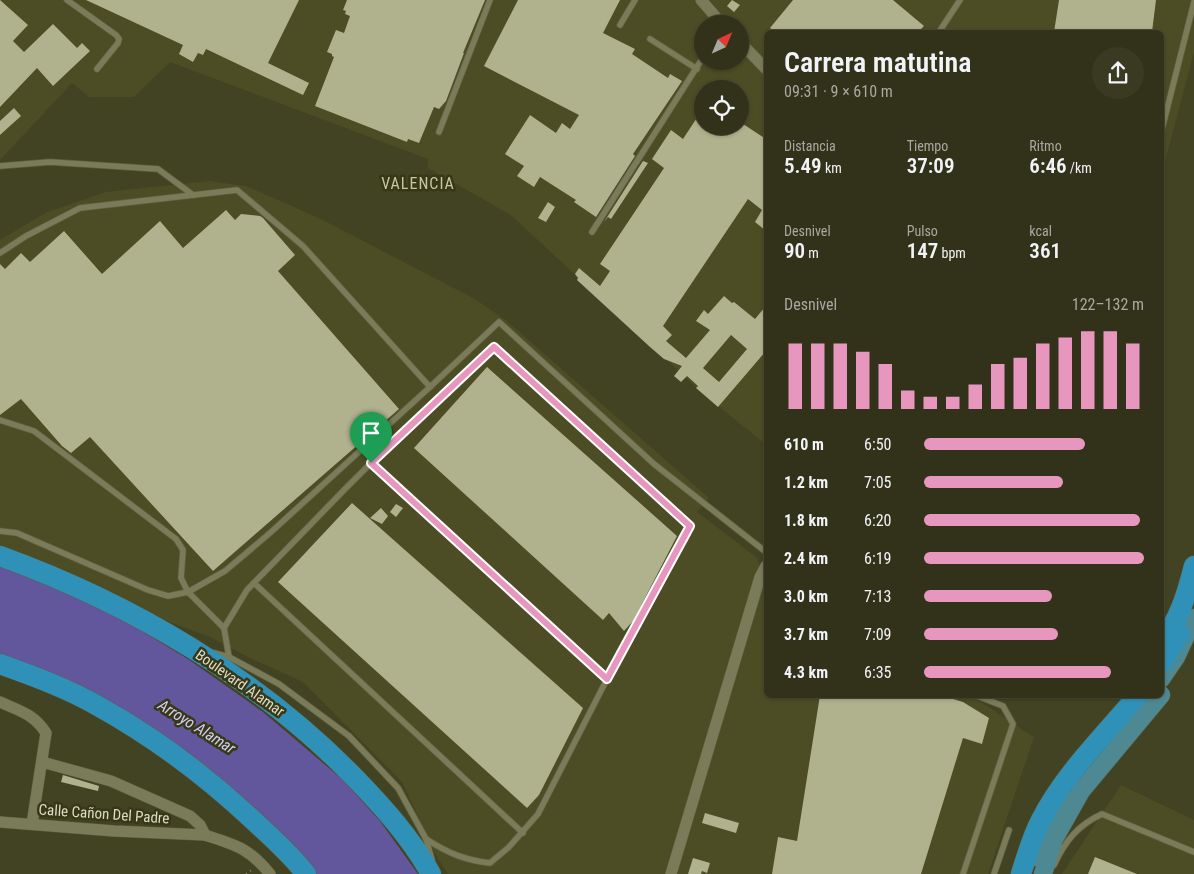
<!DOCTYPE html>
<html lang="es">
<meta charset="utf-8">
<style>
body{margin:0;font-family:"Roboto Condensed",sans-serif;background:#3a3a23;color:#f1f3f6;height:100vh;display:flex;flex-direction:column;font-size:19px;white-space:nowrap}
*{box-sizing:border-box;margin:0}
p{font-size:16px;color:#a8aaa2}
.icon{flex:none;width:28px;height:28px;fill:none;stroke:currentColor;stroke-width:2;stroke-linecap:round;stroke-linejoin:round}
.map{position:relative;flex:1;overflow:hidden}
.details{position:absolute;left:764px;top:30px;width:400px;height:668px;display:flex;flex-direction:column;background:#32321a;border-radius:8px;box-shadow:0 1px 4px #0004,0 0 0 1px #4d4d39}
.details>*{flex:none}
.needle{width:32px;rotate:44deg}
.controls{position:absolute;left:694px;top:15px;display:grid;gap:10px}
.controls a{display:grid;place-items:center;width:55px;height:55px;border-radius:50%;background:#32321a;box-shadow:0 1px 4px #0004,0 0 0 1px #4d4d39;font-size:25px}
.pin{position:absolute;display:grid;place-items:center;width:42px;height:42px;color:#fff;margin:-51px -21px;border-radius:50% 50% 50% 0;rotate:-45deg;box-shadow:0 0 5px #0007}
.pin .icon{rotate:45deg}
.round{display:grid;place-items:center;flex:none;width:52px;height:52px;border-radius:26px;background:#3a3a23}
.headline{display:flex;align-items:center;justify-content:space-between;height:85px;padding:0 20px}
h1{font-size:28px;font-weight:600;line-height:38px}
.stats{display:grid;grid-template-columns:repeat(3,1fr);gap:8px;height:85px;padding:5px 20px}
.stats div{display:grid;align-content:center}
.stats b{font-size:21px;font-weight:600}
.stats small{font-size:14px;font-weight:400}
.stats p{font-size:14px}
.chart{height:140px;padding:10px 20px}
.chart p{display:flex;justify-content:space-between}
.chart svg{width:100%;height:90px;margin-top:5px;stroke:#e797bd;stroke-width:6}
ul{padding:0 20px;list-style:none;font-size:16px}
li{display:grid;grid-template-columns:80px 60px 1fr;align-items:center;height:38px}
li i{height:12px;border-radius:6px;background:#e797bd}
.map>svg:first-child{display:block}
.built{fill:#4c4d24;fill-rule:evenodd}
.water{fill:#62569c}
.building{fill:#b0b18d;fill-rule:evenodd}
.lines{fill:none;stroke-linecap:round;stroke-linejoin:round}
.lane-casing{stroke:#5e5f41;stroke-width:7}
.street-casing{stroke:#5e5f41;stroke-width:12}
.primary-casing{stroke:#5e5f41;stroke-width:19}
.highway-casing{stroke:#5e5f41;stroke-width:21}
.path{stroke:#85866c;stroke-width:2;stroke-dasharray:1 4;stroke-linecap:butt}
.lane{stroke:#7a7b58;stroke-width:5.5}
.street{stroke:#7a7b58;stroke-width:11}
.primary{stroke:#4e8892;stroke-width:18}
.highway{stroke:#3091b8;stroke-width:20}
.route-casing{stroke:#fff;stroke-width:10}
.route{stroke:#e797bd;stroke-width:6}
.labels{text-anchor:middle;stroke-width:5;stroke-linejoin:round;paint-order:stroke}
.street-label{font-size:15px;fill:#dbdcc9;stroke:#383817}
.neighbourhood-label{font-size:16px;letter-spacing:1px;fill:#c6c7a2;stroke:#383817}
.water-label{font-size:16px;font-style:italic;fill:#d2cef6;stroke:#383817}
</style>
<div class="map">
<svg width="1194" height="874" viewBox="0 0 1194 874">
<rect width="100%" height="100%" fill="#424322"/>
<!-- built -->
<g class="built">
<path d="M0,0H1194V52L1161,177V32H766V445L698,389L512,216L428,168V159L170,62L134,97H89L72,83L0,160ZM702,24H740V61H702ZM702,89H740V126H702Z"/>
<polygon points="209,181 246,186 319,218 475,299 507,321 709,498 697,512 756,557 766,577 766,695 970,695 1034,737 988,874 448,874 438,859 402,782 303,682 250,658 208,636 0,562 0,240 47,212 106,192"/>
<polygon points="1121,785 1194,820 1194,874 1062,874"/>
</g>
<!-- water -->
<polygon class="water" points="0,567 40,580 114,614 188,659 263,712 343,780 380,821 418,874 312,874 199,770 0,656"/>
<!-- building -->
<g class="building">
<polygon points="0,0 28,25 13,41 24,52 53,24 77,48 82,43 90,51 53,86 37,68 0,107"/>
<polygon points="86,0 299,0 268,63 309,83 303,95 206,49 203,55 198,53 193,62 179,54 183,45"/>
<polygon points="347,0 485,0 463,53 464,53 446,101 439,109 434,107 419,143 408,139 407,142 315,106 334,57 332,56 332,54 327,52 336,30 344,33 350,16 345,14 346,11 343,10"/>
<polygon points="518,0 620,0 603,33 635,49 632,54 668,78 670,74 682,81 633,154 635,156 596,217 574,202 576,200 540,177 534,187 517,176 524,166 505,154 530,115 556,133 562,123 570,129 579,115 484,66"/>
<polygon points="732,0 740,5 734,12 727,6"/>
<polygon points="793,0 893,0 924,26 918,32 775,32 770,28"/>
<polygon points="1059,0 1156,0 1152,32 1054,32"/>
<polygon points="14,108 21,116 0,135 0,121"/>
<path d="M702,110V126H740V122L766,139V231L755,222L762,210L748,199L663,326L672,335L666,341L686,358L710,330L696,321L704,310L708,314L724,296L732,303L734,302L755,319L766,306V351L718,407L696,388L698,386L687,376L681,382L674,376L682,366L664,359L650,347L577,280L578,278L575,274L579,268L600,286L610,271L600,264L664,168L652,159L671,130L683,139ZM731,335L747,349L719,382L703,368Z"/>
<polygon points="643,161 648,163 611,219 608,217 604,222"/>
<polygon points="548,202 555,207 546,222 538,218"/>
<polygon points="226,210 235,220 241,214 260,216 263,218 295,255 278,271 399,409 213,571 90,437 71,453 62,446 21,399 0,415 0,264 5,269 21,253 30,262 64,231 102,274 160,221 183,248"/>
<polygon points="487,367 677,536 633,621 624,631 609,613 603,620 414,448"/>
<polygon points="352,503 583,708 539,795 527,808 278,582"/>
<polygon points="396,504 403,508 396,517 390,512"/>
<polygon points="381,508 388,516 382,524 370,518"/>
<polygon points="820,695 940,695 963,702 989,718 982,744 963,738 921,874 772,874 778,837 797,841"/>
<polygon points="63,775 99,786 98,791 61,782"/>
<polygon points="705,813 739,823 736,833 702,823"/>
<polygon points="1095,857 1137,874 1088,874"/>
<polygon points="693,858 710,863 707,873 702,871 701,874 688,874"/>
</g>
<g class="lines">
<!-- lane casing -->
<g class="lane-casing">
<g id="lane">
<polyline points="67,0 116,35 119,39 118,43 97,69"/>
<polyline points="620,25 635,0"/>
<polyline points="939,32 960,0"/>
<polyline points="650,39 697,69"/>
<polyline points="439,132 490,0"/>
<polyline points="1161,133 1194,2"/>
<polyline points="0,166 50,162 158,169 193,195"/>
<polyline points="592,232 702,59"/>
<polyline points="0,253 26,236 80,208 237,190 303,246 430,387 499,322 654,464 766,552"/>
<polyline points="0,420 34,431 176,539 183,550 181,578 188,592 224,628"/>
<polyline points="371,463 494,347 683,520 689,526 607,679"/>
<polyline points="0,531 17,533 148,590 168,596 188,592 225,571 270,533 430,387"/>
<polyline points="254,583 523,833"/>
<polyline points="214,653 229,657 279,684 349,736 398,788 426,839 432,860"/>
<path d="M229,657L224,628L247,590L345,489L371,463L607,679L538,814L509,847L490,863C464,860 448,853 426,839"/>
<path d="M1054,865C1065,841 1078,825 1102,814L1194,852"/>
<polyline points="963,874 1013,724 1003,706 975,695"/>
<polyline points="994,874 1009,830"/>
</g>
</g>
<!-- street casing -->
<g class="street-casing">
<g id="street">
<polyline points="701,0 722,24"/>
<polyline points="740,42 766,69"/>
<path d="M0,702C20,711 34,714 46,733L32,824"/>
<path d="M42,762L111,781L190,816L200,825L205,835C236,845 249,848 270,874"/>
<polyline points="0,822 114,831 205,835"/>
<polyline points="671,874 760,577 766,566"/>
</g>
</g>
<!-- primary casing -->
<g class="primary-casing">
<g id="primary">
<polyline points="1161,679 1176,657 1194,618"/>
<polyline points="1035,857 1056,813 1064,800"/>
<polyline points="1043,874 1054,839 1081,791 1161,695"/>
</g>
</g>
<!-- highway casing -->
<g class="highway-casing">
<g id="highway">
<path d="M0,556C132,604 258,678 356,779C384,808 411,838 431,874"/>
<path d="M1161,644C1180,617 1186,597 1194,566"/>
<path d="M0,664C33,676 67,688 98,706C154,737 206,776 253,820C271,837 291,854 306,874"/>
<polyline points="1161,664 1180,634"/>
<path d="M1021,874C1027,855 1032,837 1041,820C1065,773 1105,735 1138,695"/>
</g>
</g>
<!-- path -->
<polyline class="path" points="246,874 253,869"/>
<!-- lane -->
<use href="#lane" class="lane"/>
<!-- street -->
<use href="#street" class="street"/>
<!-- primary -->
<use href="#primary" class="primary"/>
<!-- highway -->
<use href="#highway" class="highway"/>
</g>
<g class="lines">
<!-- route casing -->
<g class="route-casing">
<polygon id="route" points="494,347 690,526 607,679 371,463"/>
</g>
<!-- route -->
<use href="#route" class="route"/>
</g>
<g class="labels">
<!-- street labels -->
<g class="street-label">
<text transform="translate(240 683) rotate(35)" y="5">Boulevard Alamar</text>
<text transform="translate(104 814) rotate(4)" y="5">Calle Cañon Del Padre</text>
</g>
<!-- neighbourhood labels -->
<g class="neighbourhood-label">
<text x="418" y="189">VALENCIA</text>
</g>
<!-- water labels -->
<g class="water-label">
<text transform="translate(197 726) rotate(32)" y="6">Arroyo Alamar</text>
</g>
</g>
</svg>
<div class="controls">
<a><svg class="needle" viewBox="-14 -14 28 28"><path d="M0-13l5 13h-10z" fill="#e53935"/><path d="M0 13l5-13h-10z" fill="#a8aaa2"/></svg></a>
<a><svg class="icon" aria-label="locate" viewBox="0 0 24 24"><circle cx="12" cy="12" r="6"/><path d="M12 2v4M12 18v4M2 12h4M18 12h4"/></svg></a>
</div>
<div class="pin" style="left:371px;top:463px;background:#1e9e55"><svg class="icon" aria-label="arrive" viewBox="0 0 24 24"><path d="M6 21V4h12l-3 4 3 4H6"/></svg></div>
<section class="details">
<div class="headline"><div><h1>Carrera matutina</h1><p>09:31 · 9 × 610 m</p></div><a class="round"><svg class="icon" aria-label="share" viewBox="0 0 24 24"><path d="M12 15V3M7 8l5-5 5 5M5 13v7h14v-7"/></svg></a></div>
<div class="stats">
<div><p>Distancia</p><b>5.49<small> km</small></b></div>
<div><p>Tiempo</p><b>37:09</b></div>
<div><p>Ritmo</p><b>6:46<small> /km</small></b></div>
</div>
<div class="stats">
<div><p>Desnivel</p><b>90<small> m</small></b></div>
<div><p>Pulso</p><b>147<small> bpm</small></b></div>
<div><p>kcal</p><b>361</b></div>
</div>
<div class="chart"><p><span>Desnivel</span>122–132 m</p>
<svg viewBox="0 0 160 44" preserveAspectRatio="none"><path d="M5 44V12M15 44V12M25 44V12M35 44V16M45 44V22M55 44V35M65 44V38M75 44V38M85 44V32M95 44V22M105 44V19M115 44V12M125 44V9M135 44V6M145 44V6M155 44V12"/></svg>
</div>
<ul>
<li><b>610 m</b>6:50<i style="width:73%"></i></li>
<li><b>1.2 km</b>7:05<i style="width:63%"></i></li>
<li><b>1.8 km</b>6:20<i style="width:98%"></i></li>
<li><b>2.4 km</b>6:19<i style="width:100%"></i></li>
<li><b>3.0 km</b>7:13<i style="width:58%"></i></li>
<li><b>3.7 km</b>7:09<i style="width:61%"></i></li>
<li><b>4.3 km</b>6:35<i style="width:85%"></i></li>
</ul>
</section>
</div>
